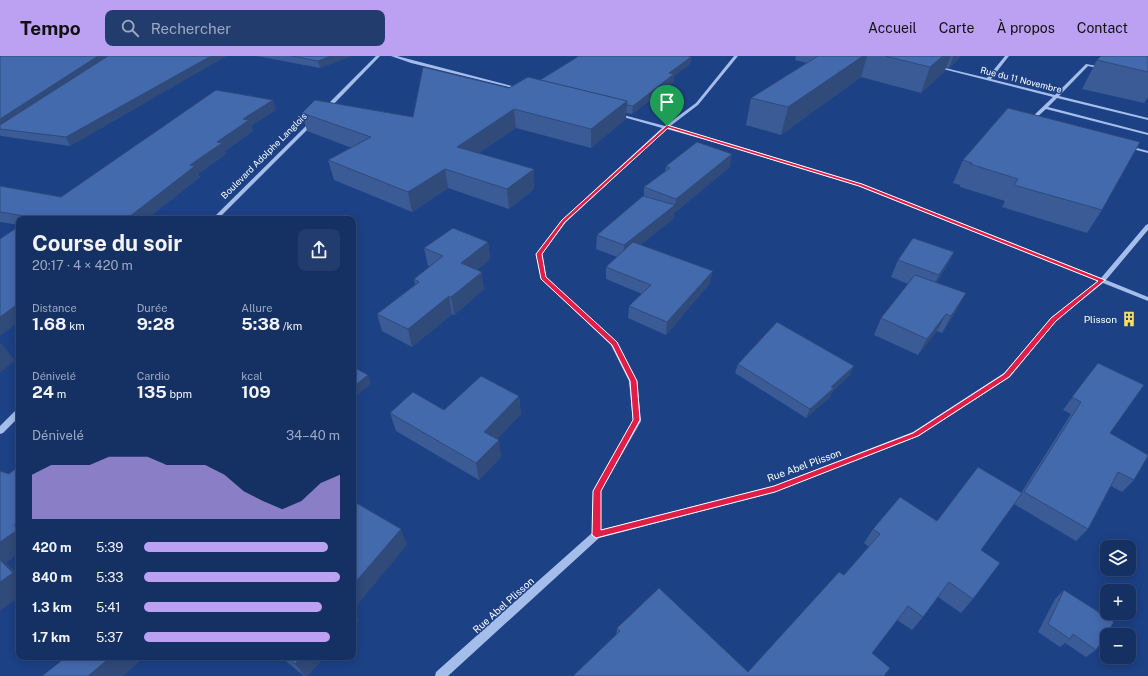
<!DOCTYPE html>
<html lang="fr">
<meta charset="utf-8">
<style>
body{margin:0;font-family:"Public Sans",sans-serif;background:#223d6d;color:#f1f3f6;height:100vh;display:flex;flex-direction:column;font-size:15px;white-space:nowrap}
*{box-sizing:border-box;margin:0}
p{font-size:13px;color:#9da9bf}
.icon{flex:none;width:22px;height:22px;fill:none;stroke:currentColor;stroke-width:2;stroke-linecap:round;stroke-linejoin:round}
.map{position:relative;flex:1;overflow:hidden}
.drawer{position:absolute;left:16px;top:160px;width:340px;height:444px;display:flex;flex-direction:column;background:#153164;border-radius:8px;box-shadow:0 2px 10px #0003,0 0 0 1px #344c78}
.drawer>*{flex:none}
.controls{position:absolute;left:1100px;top:484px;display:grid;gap:8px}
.controls a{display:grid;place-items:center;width:36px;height:36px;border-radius:8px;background:#153164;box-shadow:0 2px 10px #0003,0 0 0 1px #344c78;font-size:20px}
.pin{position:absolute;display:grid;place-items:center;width:34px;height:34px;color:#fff;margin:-41px -17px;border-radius:50% 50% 50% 0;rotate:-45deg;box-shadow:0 0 4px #0007}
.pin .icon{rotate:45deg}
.round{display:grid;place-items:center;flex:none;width:42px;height:42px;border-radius:8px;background:#223d6d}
.headline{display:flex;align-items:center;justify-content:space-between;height:68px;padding:0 16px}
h1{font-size:22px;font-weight:700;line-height:30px}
.metrics{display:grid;grid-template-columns:repeat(3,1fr);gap:6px;height:68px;padding:4px 16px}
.metrics div{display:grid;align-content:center}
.metrics b{font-size:17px;font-weight:700}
.metrics small{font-size:11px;font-weight:400}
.metrics p{font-size:11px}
.chart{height:112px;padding:8px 16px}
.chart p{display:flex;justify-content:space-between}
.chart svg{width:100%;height:72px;margin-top:4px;fill:#bca0f2;opacity:.7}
ul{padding:0 16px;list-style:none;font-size:13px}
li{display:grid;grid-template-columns:64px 48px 1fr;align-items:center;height:30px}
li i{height:10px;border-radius:5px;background:#bca0f2}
header{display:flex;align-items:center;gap:24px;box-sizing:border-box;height:56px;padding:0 20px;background:#bca0f2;color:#111}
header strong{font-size:19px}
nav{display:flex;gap:22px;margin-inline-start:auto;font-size:14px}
.search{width:280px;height:36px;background:#223d6d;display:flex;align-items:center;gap:10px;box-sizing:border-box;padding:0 14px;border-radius:8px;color:#9da9bf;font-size:15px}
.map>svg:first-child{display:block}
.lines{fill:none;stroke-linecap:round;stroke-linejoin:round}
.minor{fill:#a4bdeb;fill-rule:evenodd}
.wall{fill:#3a5b96}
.shaded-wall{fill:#304a7a}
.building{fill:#446aae;stroke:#304a7a}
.route{fill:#e11d48;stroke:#fff;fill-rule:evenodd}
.labels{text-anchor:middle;stroke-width:3;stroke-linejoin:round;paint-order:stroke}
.far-street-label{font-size:9px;fill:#fff;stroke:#1c4185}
.poi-label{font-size:10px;fill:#fff;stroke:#1c4185;text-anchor:end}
.street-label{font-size:10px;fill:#fff;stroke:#1c4185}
</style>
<header>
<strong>Tempo</strong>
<div class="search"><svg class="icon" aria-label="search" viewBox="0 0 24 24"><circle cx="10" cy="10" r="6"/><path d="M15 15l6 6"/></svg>Rechercher</div>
<nav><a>Accueil</a><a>Carte</a><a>À propos</a><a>Contact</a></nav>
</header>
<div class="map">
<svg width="1148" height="620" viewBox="0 0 1148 620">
<rect width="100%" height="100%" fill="#1c4185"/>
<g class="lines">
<!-- minor -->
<g class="minor">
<polygon points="376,0 380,0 328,54 324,54 324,52"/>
<polygon points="391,0 397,0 523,33 521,34 411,7"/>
<path d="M734,0H738L698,49L669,71L728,87L862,128L1101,222L1146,169L1148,168V174L1106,224L1148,241V245L1103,227L1056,265L1010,321L919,380L775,436L599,482L448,620H435L436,616L592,477L593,435L633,365L629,325L611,289L541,223L536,198L562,164L662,72L616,59V57L665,70L696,47ZM667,73L724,89L858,130L1098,225L1052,261L1004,317L913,376L774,430L600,474L601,435L641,365L637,325L616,286L546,221L542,198L566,166Z"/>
<polygon points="1005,0 1009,0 991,23 1055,39 1086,8 1103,11 1104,12 1102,13 1088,10 1059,40 1148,62 1148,64 1057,42 1048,51 1148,77 1148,79 1046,53 1035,63 1036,65 1030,65 1030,63 1053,41 935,11 937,10 987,22"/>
<polygon points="311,65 315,66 218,163 212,163"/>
<polygon points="1125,89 1148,95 1148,97 1125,91"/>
<polygon points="19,353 19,361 3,377 0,378 0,370 16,354"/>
</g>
</g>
<!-- wall -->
<g class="wall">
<polygon points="0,0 226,0 70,90 1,80 0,79"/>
<polygon points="257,0 351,0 320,12"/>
<polygon points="690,0 691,1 690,8 674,20 674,26 632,58 626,57 626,63 591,92 516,72 479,97 534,113 534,133 509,153 448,132 412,156 334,124 328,104 352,92 307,75 302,57 413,61 509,32 540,24"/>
<polygon points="796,0 961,0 949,12 946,11 944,16 921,37 861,21 781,79 746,69 751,42 807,7 795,4"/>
<polygon points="1148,0 1148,41 1144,47 1082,33 1097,4"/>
<polygon points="1008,52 1102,154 1087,177 1002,151 1005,145 960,131 960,129 953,127 963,104"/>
<polygon points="276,54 251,70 253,75 225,95 226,98 198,118 200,121 147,163 19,163 19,169 0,166 0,130 61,141"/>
<polygon points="666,110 730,111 674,157 674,162 640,189 710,227 666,279 628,262 629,250 642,238 606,223 606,211 617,201 596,193 597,179 644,140 644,131 665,115"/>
<polygon points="488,186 490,203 477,214 484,233 454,259 452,258 412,291 382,275 377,258 415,229 414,223 430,210 428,210 424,192"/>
<polygon points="954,196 945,213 936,227 957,254 942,277 937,275 918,299 874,279 881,262 908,228 891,221 898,204"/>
<polygon points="1098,307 1110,377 1134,424 1122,436 1111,430 1088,473 1076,485 1014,448 1019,441 981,494 973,543 961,557 938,541 923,561 912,574 897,564 872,597 884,620 573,620 616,579 617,572 748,616 844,519 869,491 864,487 873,473 937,465 1021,437 1071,358 1063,354"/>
<polygon points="738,308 854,310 850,319 832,336 830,341 806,362 735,317"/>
<polygon points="519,340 521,358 497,383 501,401 479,424 396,375 390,357 444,354"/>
<polygon points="1064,534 1096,594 1086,601 1065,587 1060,591 1038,576 1055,543"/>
<polygon points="281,601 325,601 307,620 304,620"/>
</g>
<!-- shaded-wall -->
<g class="shaded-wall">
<polygon points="98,0 112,0 0,73 0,63"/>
<polygon points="211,0 226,0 70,90 66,81"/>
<polygon points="331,0 351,0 320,12 318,5"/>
<polygon points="863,0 867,0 861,21 781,79 788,51"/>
<polygon points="943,0 951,0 944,16 921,37 930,11"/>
<polygon points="953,0 961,0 949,12"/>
<polygon points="691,1 690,8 674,20 674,26 632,58 633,50 669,17"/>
<polygon points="273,44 276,54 251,70 253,75 225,95 226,98 198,118 200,121 147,163 129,163 129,161 190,109 243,63"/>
<polygon points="627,45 626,63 591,92 591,73"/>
<polygon points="514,53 516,72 460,110 457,91"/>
<polygon points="732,98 730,111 674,157 674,162 623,203 624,189 675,149 676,143"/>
<polygon points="445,113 448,132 412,156 408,136"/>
<polygon points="534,113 534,133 509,153 507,133"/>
<polygon points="488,186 490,203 463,225 461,207"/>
<polygon points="954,196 945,213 930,236 939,219"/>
<polygon points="713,215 710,227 666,279 667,266"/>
<polygon points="482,216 484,233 454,259 451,241"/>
<polygon points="966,237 957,254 942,277 951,260"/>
<polygon points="449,240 452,258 412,291 408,273"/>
<polygon points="19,247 19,266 0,280 0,261"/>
<polygon points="946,258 937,275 918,299 927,283"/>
<polygon points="0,286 15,304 0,317"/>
<polygon points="854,310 850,319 832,336 830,341 806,362 810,353 831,331"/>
<polygon points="368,319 371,328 353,343 353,331"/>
<polygon points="519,340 521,358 487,394 484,376"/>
<polygon points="499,384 501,401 479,424 476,407"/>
<polygon points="19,465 19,497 6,507 0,501 0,486 14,469"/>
<polygon points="401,473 407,489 354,553 359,564 353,571 353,529"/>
<polygon points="0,501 19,519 19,541 0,555"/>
<polygon points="111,601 145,601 123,620 88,620"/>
<polygon points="301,601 325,601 307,620 305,620 295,608"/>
</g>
<!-- building -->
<g class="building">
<polygon points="0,0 98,0 0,63"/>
<polygon points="108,0 211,0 66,81 0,73 0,69"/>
<polygon points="292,0 331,0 318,5"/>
<polygon points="579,0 688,0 691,1 669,17 674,18 633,50 627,49 627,45 540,24"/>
<polygon points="818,0 863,0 788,51 751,42"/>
<polygon points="885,0 943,0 930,11"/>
<polygon points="1101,0 1148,0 1148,16 1097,4"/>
<polygon points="423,11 509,32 528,21 627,45 591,73 514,53 457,91 534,113 507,133 445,113 408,136 328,104 371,81 302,57 315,44 413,61"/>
<polygon points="216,34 273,44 243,63 249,64 217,86 222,87 190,109 195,110 129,161 131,162 129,163 29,163 31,161 0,156 0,130 61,141"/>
<polygon points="1008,52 1140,86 1102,154 1014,129 1018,123 970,108 972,107 963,104"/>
<polygon points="697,86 732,98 676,143 644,131 670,112 666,110"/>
<polygon points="643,140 675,149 624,189 597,179"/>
<polygon points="19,170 19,247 0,261 0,183"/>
<polygon points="453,172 488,186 461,207 482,216 451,241 449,240 408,273 377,258 419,226 414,223 443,200 424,192"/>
<polygon points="913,182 954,196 939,219 898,204"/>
<polygon points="633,186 713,215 667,266 629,250 651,229 606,211"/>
<polygon points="915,219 966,237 951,260 946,258 927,283 881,262"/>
<polygon points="777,266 854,310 831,331 834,332 810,353 738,308"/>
<polygon points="1098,307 1144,329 1110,377 1148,399 1148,400 1134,424 1118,416 1088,473 1024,436 1081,346 1072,341"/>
<polygon points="353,311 368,319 353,331"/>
<polygon points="481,320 519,340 484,376 499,384 476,407 390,357 413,336 444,354"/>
<polygon points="19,410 19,465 14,469 19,473 0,486 0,415 9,418"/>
<polygon points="978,411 1022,437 981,494 1000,507 973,543 949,526 923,561 908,550 872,597 890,612 884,620 573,620 620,575 617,572 659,532 748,616 839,516 844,519 880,478 873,473 900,441 937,465"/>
<polygon points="353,445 401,473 353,529"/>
<polygon points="0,504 13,517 0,526"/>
<polygon points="1064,534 1114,566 1096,594 1073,578 1070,583 1048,568"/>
<polygon points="66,601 111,601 88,620 42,620"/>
<polygon points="287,601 301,601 295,608"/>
</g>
<!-- route -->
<path class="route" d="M667,69L862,128L1105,224L1056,265L1009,321L918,380L775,436L596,482L592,479L593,435L633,364L630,325L612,289L541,223L536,198L562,164ZM668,72L859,130L1098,225L1051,262L1004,318L913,377L774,430L601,474V435L640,364L637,325L617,286L546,221L542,198L565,166Z"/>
<!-- icons -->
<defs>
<g id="building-bare" transform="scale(1.2)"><path d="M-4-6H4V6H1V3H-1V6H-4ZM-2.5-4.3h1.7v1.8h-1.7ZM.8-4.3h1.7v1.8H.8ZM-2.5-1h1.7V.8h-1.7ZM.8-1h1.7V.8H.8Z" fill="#fbdd61" stroke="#1c4185" stroke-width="2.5" paint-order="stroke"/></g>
</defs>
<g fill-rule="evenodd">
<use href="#building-bare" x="1129" y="263"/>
</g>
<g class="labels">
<!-- far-street labels -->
<g class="far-street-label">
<text transform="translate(1021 24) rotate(14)" y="3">Rue du 11 Novembre</text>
<text transform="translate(264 100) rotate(-45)" y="3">Boulevard Adolphe Langlois</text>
</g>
<!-- poi labels -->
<g class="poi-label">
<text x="1117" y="267">Plisson</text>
</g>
<!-- street labels -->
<g class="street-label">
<text transform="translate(804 409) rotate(-20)" y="4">Rue Abel Plisson</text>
<text transform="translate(503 549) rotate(-42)" y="4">Rue Abel Plisson</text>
</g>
</g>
</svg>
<div class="controls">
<a><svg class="icon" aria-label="layers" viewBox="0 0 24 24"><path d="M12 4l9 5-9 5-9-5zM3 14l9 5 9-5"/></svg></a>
<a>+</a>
<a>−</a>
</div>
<div class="pin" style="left:667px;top:70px;background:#1e9e55"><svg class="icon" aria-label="arrive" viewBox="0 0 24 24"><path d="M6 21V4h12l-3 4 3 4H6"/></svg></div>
<section class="drawer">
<div class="headline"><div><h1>Course du soir</h1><p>20:17 · 4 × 420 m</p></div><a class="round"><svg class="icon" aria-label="share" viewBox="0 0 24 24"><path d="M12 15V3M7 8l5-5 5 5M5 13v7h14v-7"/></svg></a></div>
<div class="metrics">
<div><p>Distance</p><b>1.68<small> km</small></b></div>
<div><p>Durée</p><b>9:28</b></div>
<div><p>Allure</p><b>5:38<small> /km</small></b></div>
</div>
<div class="metrics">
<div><p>Dénivelé</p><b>24<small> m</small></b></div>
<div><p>Cardio</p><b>135<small> bpm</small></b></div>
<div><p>kcal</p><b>109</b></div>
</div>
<div class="chart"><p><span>Dénivelé</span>34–40 m</p>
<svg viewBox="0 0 160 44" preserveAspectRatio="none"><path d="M0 44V17L10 11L20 11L30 11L40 6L50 6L60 6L70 11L80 11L90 11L100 17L110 27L120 33L130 38L140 33L150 22L160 17V44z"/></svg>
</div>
<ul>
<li><b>420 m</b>5:39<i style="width:94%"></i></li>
<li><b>840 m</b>5:33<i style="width:100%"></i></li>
<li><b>1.3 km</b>5:41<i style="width:91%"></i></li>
<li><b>1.7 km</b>5:37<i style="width:95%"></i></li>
</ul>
</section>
</div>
